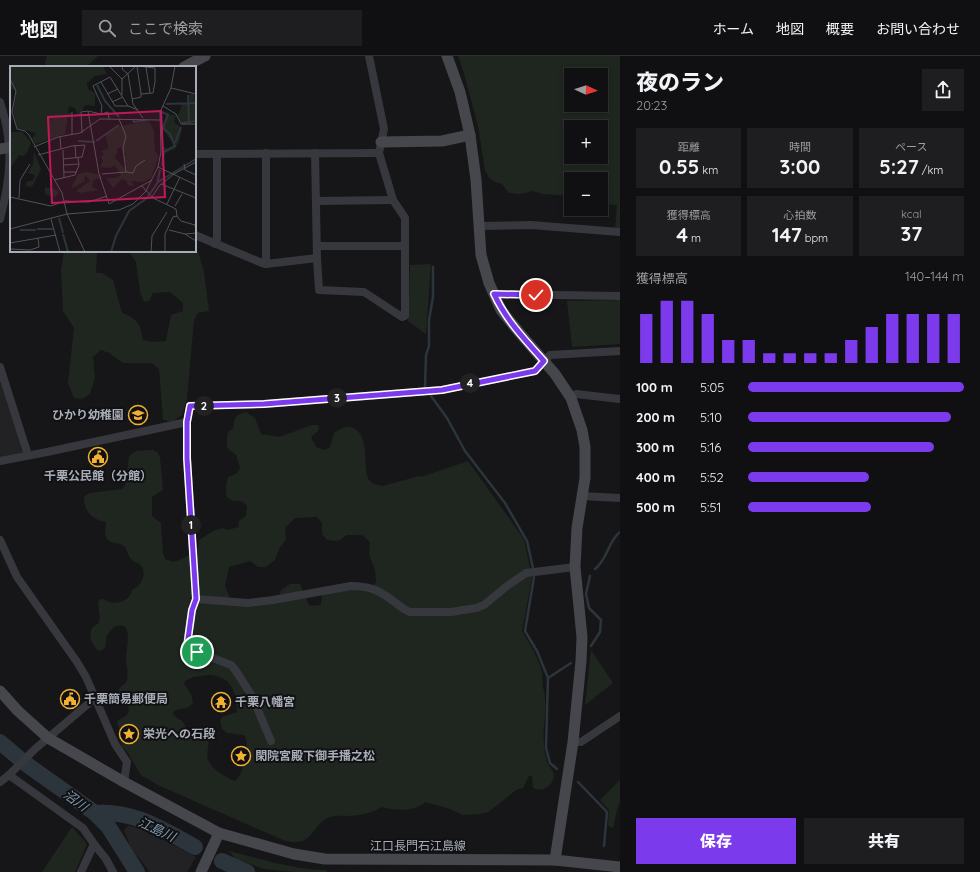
<!DOCTYPE html>
<html lang="ja">
<meta charset="utf-8">
<style>
body{margin:0;font-family:Quicksand,"Noto Sans JP",sans-serif;background:#1e1e20;color:#f1f3f6;height:100vh;display:flex;flex-direction:column;font-size:15px;white-space:nowrap}
*{box-sizing:border-box;margin:0}
p{font-size:13px;color:#9c9d9f}
.icon{flex:none;width:22px;height:22px;fill:none;stroke:currentColor;stroke-width:2;stroke-linecap:round;stroke-linejoin:round}
.map{position:relative;flex:1;overflow:hidden}
.sheet{display:flex;flex-direction:column;background:#101012;width:360px}
.sheet>*{flex:none}
.needle{width:26px;rotate:93deg}
.buttons{position:absolute;left:564px;top:12px;display:grid;gap:8px}
.buttons a{display:grid;place-items:center;width:44px;height:44px;border-radius:0px;background:#101012;box-shadow:0 2px 6px #0003,0 0 0 1px #303032;font-size:20px}
.pin{position:absolute;display:grid;place-items:center;width:34px;height:34px;color:#fff;margin:-17px;border:2px solid #fff;border-radius:50%;box-shadow:0 1px 4px #0007}
.km{position:absolute;width:20px;height:20px;margin:-10px;border-radius:50%;background:#222;color:#fff;font-size:11px;line-height:20px;text-align:center}
.round{display:grid;place-items:center;flex:none;width:42px;height:42px;border-radius:0px;background:#1e1e20}
.overview{display:flex;align-items:center;justify-content:space-between;height:68px;padding:0 16px}
h1{font-size:22px;font-weight:800;line-height:30px}
.stats{display:grid;grid-template-columns:repeat(3,1fr);gap:6px;height:68px;padding:4px 16px}
.stats div{display:grid;align-content:center;border-radius:0px;background:#1e1e20;text-align:center}
.stats b{font-size:20px;font-weight:800}
.stats small{font-size:11px;font-weight:400}
.stats p{font-size:11px}
.chart{height:112px;padding:8px 16px}
.chart p{display:flex;justify-content:space-between}
.chart svg{width:100%;height:72px;margin-top:4px;stroke:#7c3aed;stroke-width:6}
.action{display:flex;gap:8px;margin-top:auto;padding:8px 16px}
.action a{flex:1;height:46px;border-radius:0px;background:#7c3aed;color:#fff;font-size:16px;font-weight:800;line-height:46px;text-align:center}
.action a+a{background:#1e1e20;color:#f1f3f6}
ul{padding:0 16px;list-style:none;font-size:13px}
li{display:grid;grid-template-columns:64px 48px 1fr;align-items:center;height:30px}
li i{height:10px;border-radius:5px;background:#7c3aed}
header{display:flex;align-items:center;gap:24px;box-sizing:border-box;height:56px;padding:0 20px;background:#101012;border-bottom:1px solid #303032}
header strong{font-size:19px}
nav{display:flex;gap:22px;margin-inline-start:auto;font-size:14px}
.search{width:280px;height:36px;background:#1e1e20;display:flex;align-items:center;gap:10px;box-sizing:border-box;padding:0 14px;border-radius:0px;color:#9c9d9f;font-size:15px}
main{display:flex;flex:1;min-height:0}
.map>svg:first-child{display:block}
.built{fill:#222225}
.green{fill:#1e261f;fill-rule:evenodd}
.lines{fill:none;stroke-linecap:round;stroke-linejoin:round}
.stream{stroke:#2c353c;stroke-width:2.5}
.river{stroke:#2c353c;stroke-width:16}
.street{stroke:#37383d;stroke-width:8}
.secondary{stroke:#45474d;stroke-width:11}
.route-casing{stroke:#fff;stroke-width:8}
.route{stroke:#7c3aed;stroke-width:5}
.labels{text-anchor:middle;stroke-width:4;stroke-linejoin:round;paint-order:stroke}
.poi-label{font-size:12px;font-weight:bold;fill:#a8adb8;stroke:#111113;text-anchor:start}
.street-label{font-size:12px;fill:#a8adb8;stroke:#111113}
.water-label{font-size:13px;font-style:italic;fill:#7f9bb3;stroke:#111113}
.inset-river{fill:none;stroke:#2c353c;stroke-width:2}
.inset-road{fill:none;stroke:#505258;stroke-width:1}
.view{fill:#c2185b;fill-opacity:0.15;stroke:#c2185b;stroke-width:2}
.inset-edge{fill:none;stroke:#a8adb8;stroke-width:2}
</style>
<header>
<strong>地図</strong>
<div class="search"><svg class="icon" aria-label="search" viewBox="0 0 24 24"><circle cx="10" cy="10" r="6"/><path d="M15 15l6 6"/></svg>ここで検索</div>
<nav><a>ホーム</a><a>地図</a><a>概要</a><a>お問い合わせ</a></nav>
</header>
<main>
<div class="map">
<svg width="620" height="816" viewBox="0 0 620 816">
<rect width="100%" height="100%" fill="#161618"/>
<!-- built -->
<g class="built">
<polygon points="0,320 25,398 0,403"/>
<polygon points="128,770 141,772 196,801 187,816 150,816 131,792 124,774"/>
</g>
<!-- green -->
<g class="green">
<polygon points="47,0 98,0 86,11 47,11 45,6"/>
<path d="M458,0H620V174L615,173L617,149L601,148V123H571V140L543,138L533,135L520,138L509,137L502,128L495,126L489,122L485,114L478,70L463,14ZM571,19H601V49H571ZM571,71H601V101H571Z"/>
<path d="M195,194L198,195L204,216L209,255L198,257L194,264L187,343L182,359L172,366L163,364L159,313L152,307H123L109,297L101,294L93,301L95,322L90,338L82,343L74,342L68,327L74,272L63,255L61,215L64,195H97L96,217H102L113,224L122,257C138,263 140,268 143,284L152,286L166,285L171,259L183,255V247L170,236L153,237L149,245L144,246L140,236L136,206L129,195Z"/>
<polygon points="431,208 426,278 408,265 410,209"/>
<polygon points="620,244 620,288 572,291 567,245"/>
<path d="M246,356L255,362L261,378L279,381L312,369H318L319,371L318,375L311,381L316,391L325,394L330,391L334,377C341,372 347,368 355,373C370,382 362,411 369,424C370,425 372,427 374,428L382,430L420,420L421,421L468,405L524,483L532,522L522,575C530,588 538,601 542,616C543,621 542,626 543,631C544,635 545,639 545,643C547,658 542,672 544,687C544,692 545,699 547,705C548,711 557,716 553,724C549,732 541,736 533,732L532,720H529L523,732L516,734L500,747L488,756L479,758L463,759L447,752L425,746C415,756 395,755 382,751C372,757 359,760 347,760C340,760 334,759 328,762C315,767 312,785 298,786C293,787 287,785 283,784L160,730L142,720L139,716L128,697L122,691L121,687L123,682L117,667L118,664L126,660C135,650 120,645 119,636C118,630 126,629 127,624C129,617 126,609 126,602C126,592 135,563 114,571L107,579L105,592L99,595C92,590 88,580 92,572C94,569 98,569 99,566C101,561 98,552 98,547L100,543C105,543 106,545 109,546C119,549 131,543 132,534C140,531 147,519 142,511C140,507 133,506 130,502C127,497 127,492 122,489C116,486 109,488 106,481C104,477 106,470 106,466C92,464 84,455 84,441L89,437L122,433L126,427L129,400L136,395L152,394L157,396L160,401L163,434L152,441V460L161,467L163,497L165,503L174,506L186,501L198,493L199,484L213,475L222,472L228,474L238,471L239,465L246,460L247,450L242,445H233L227,441C225,434 226,428 228,421L236,418L240,412L236,399L227,392V382L228,376L233,373C235,362 234,359 246,356ZM317,461L322,467V478L327,484L338,485L347,479H362L370,486L369,499L375,514L376,526L369,535L354,533L322,538L321,549L310,550L308,547L300,528H290L281,534L278,546L245,551L230,542L225,530L229,511L250,505L258,511H266L275,504L280,491L286,484L285,472L295,462ZM209,619C231,620 237,636 237,656L222,661L220,664L222,673L227,677L244,679C251,688 244,720 234,725C225,720 214,715 209,706C202,694 220,680 193,679C188,675 186,670 182,665C178,661 174,662 173,656C180,651 187,655 193,647L191,638L184,628L185,625L193,621Z"/>
<polygon points="591,594 613,627 585,649"/>
<polygon points="620,724 620,747 618,749 613,772 608,770 609,754 600,744"/>
<polygon points="72,771 87,788 75,816 42,816"/>
<path d="M229,795C261,803 294,814 326,814L327,816H294L264,813L236,803Z"/>
</g>
<g class="lines">
<!-- stream -->
<g class="stream">
<polyline points="425,331 426,299 429,290 429,264 433,241 433,211"/>
<polyline points="431,340 447,362 465,395 505,447 527,485 533,512"/>
<path d="M595,513C608,503 608,485 620,476"/>
<polyline points="590,520 586,538 589,552 601,564 600,576 591,590"/>
<polyline points="534,521 525,575 537,595 548,622"/>
<polyline points="557,713 550,707 546,692 548,622 571,607"/>
<polyline points="578,726 607,756 604,790"/>
</g>
<!-- river -->
<g class="river">
<polyline points="0,686 26,708 95,757 108,770 137,816"/>
<path d="M95,757C133,754 162,773 195,791"/>
<polyline points="222,805 247,816"/>
</g>
<!-- street -->
<g class="street">
<path d="M0,46C14,88 11,121 0,163"/>
<polyline points="266,97 266,208"/>
<polyline points="315,97 317,202 319,234 364,236 402,261 405,260 405,162 393,144 379,97 384,73 369,0"/>
<polyline points="195,98 379,97"/>
<polyline points="316,145 393,144"/>
<polyline points="479,170 531,169 620,176"/>
<polyline points="195,179 262,207 266,208 317,202"/>
<polyline points="215,188 217,183 217,98"/>
<polyline points="317,190 405,190"/>
<polyline points="494,238 620,240"/>
<polyline points="0,311 28,399"/>
<polyline points="571,342 576,338 620,343"/>
<polyline points="0,405 47,396 187,366"/>
<polyline points="582,440 620,442"/>
<polyline points="0,484 17,521 77,606 86,621 115,688 127,706 124,726"/>
<path d="M575,511L526,517L507,530L484,549L476,552L451,556H410C404,554 399,549 393,545C379,534 369,530 351,530L273,544L248,547L196,543L187,402V366L190,350L265,348L442,334L535,315L550,299L620,295"/>
<polyline points="196,543 192,554 187,590 197,596 231,609 236,615 252,640 271,685"/>
<polyline points="573,686 581,686 620,660"/>
<polyline points="9,719 83,772 94,788 106,803 113,816"/>
<polyline points="0,726 9,719 35,693 95,642"/>
<polyline points="81,816 94,788"/>
</g>
<!-- secondary -->
<g class="secondary">
<polyline points="447,0 460,36 470,79 476,124 481,199 489,227 501,254 518,275 555,318 571,342 582,374 585,391 585,422 577,472 575,511 582,581 581,605 573,686 555,804"/>
<polyline points="184,11 205,0"/>
<polyline points="381,86 442,85 470,79"/>
<polyline points="0,93 11,91"/>
<polyline points="0,635 18,655 48,682 124,726 219,777 294,798 325,803 555,804 620,811"/>
<polyline points="201,816 219,777"/>
</g>
</g>
<g class="lines">
<!-- route casing -->
<g class="route-casing">
<path id="route" d="M197,596L187,590L192,554L196,543L187,402V366L190,350L264,348L442,334L535,315L544,305C525,284 506,264 494,238L536,239"/>
</g>
<!-- route -->
<use href="#route" class="route"/>
</g>
<!-- icons -->
<defs>
<g id="school-ring" transform="scale(1)"><circle r="9.5" fill="#111113" stroke="#f2b134" stroke-width="1.5"/><path d="M0-5L7-2L0 1L-7-2ZM-4 1L0 2.5L4 1V4Q0 6-4 4Z" fill="#f2b134"/></g>
<g id="civic-ring" transform="scale(1)"><circle r="9.5" fill="#111113" stroke="#f2b134" stroke-width="1.5"/><path d="M-.6-6.5H3V-4.5H.6V-3L4-1V1h2V6H-6V1h2V-1L-.6-3ZM-1.2 2.5V6h2.4V2.5Z" fill="#f2b134"/></g>
<g id="temple-ring" transform="scale(1)"><circle r="9.5" fill="#111113" stroke="#f2b134" stroke-width="1.5"/><path d="M0-6L5-2H3V0L6.5 2.5H4V6H1.5V3h-3V6H-4V2.5H-6.5L-3 0V-2H-5Z" fill="#f2b134"/></g>
<g id="sight-ring" transform="scale(1)"><circle r="9.5" fill="#111113" stroke="#f2b134" stroke-width="1.5"/><path d="M0-6L1.8-2.2L6-1.7L2.9 1.2L3.7 5.4L0 3.3L-3.7 5.4L-2.9 1.2L-6-1.7L-1.8-2.2Z" fill="#f2b134"/></g>
</defs>
<g fill-rule="evenodd">
<use href="#school-ring" x="138" y="359"/>
<use href="#civic-ring" x="98" y="401"/>
<use href="#civic-ring" x="70" y="643"/>
<use href="#temple-ring" x="221" y="646"/>
<use href="#sight-ring" x="129" y="678"/>
<use href="#sight-ring" x="241" y="700"/>
</g>
<g class="labels">
<!-- poi labels -->
<g class="poi-label">
<text x="124" y="363" text-anchor="end">ひかり幼稚園</text>
<text x="98" y="424" text-anchor="middle">千栗公民館（分館）</text>
<text x="84" y="647">千栗簡易郵便局</text>
<text x="235" y="650">千栗八幡宮</text>
<text x="143" y="682">栄光への石段</text>
<text x="255" y="704">閑院宮殿下御手播之松</text>
</g>
<!-- street labels -->
<g class="street-label">
<text x="418" y="794">江口長門石江島線</text>
</g>
<!-- water labels -->
<g class="water-label">
<text transform="translate(76 744) rotate(37)" y="5">沼川</text>
<text transform="translate(157 773) rotate(25)" y="5">江島川</text>
</g>
</g>
<!-- overview -->
<g transform="translate(10 10)">
<rect width="186" height="186" fill="#161618"/>
<path d="M0,0H93L97,8L85,10L77,17L78,23L85,27V40L75,39L70,49H67L65,42L59,40L58,47H62V50H58L55,68L26,78L22,73L26,67L7,62L3,46L6,28L4,23H0ZM184,28L186,54L171,57L168,50L172,39L168,37H178V29ZM157,45L160,49H166L164,56L172,62L169,76L164,84L155,87V96V86L161,85L165,81L166,74H163L164,78V80L162,83L154,85L151,99L153,81L160,83L164,78L152,63ZM139,55L144,65L145,85L149,90L141,112L134,116L121,115L124,119L122,120L117,119V115L112,113L103,122L96,112H105L111,109L104,99L101,102L90,101L93,95L91,90L94,89L91,85L99,82L95,69L105,61ZM112,81L116,90L113,91L117,99L114,102L104,90L107,88V82ZM0,66H13L21,77L16,88L13,90L9,89L0,103ZM24,86L31,103L22,121L16,120V116L23,114L25,109L18,107L23,98ZM76,106L91,109L92,112L84,114L82,121L89,124L71,127L66,125L80,115L76,110L74,112L75,115L61,123L68,108ZM35,121L47,124L49,128L43,131L35,128Z" fill="#1e261f" fill-rule="evenodd"/>
<path class="inset-river" d="M87,19L95,35L109,51M178,29L179,56M156,38L186,37M152,46L158,49L153,62L160,68M123,54L124,56L137,54M172,57L186,55M68,75L85,76M86,75L109,59M165,77L171,61M152,100L154,86L165,80L160,68M147,118L150,104M49,152L53,167M27,163H43M10,164H26M53,168L58,186M101,186L106,170L119,145L137,132L148,116L186,93"/>
<path class="inset-road" d="M99,0L112,13M113,0L112,3L118,8L123,38L133,52M127,0L131,28M165,0L161,22L150,46L151,86L148,101L186,119M136,1L140,27M0,13L6,25L2,46L7,63L15,65L19,69L52,127L57,148L109,144L123,138L136,125L148,101M91,16L105,40H118M161,22L186,28M97,28L108,23M112,29V13L126,0M122,33L131,31V28L143,27L145,16V2L128,0M102,36L113,31M153,40L166,48L171,58H186M78,45L91,48M62,46V69M99,53L98,46L91,48L92,40L83,20L100,11L118,40L128,44M72,67L71,46L78,45L89,108L99,138L142,114M50,71L51,83M65,79L66,92M24,81L48,71L70,67L90,53L150,54M53,84L54,112M28,89L62,80L75,79L72,91L53,93M174,98L175,104L186,109M54,99L69,98M54,106H67M116,106L123,107L126,100L135,94M92,108L116,106L113,82L116,70L109,53M44,114L65,109L69,99L68,92M151,118L186,132M131,119L143,132L166,143L167,150L163,151L155,168V186M0,131L41,140L55,135L79,136L97,130M142,131L149,120L164,108L186,96M9,132L10,114L20,98M157,138L170,111M165,140L172,128M167,150L171,155L185,159L186,166M41,153L50,186M0,163L57,148L75,186M159,164L175,168L186,167M175,168L186,175M0,177L46,169M0,183L20,184L29,181L28,172M141,186L142,170L157,146"/>
<path class="view" d="M151,45L155,131L42,137L38,51Z"/>
<rect width="186" height="186" class="inset-edge"/>
</g>
</svg>
<div class="buttons">
<a><svg class="needle" viewBox="-14 -14 28 28"><path d="M0-13l5 13h-10z" fill="#e53935"/><path d="M0 13l5-13h-10z" fill="#9c9d9f"/></svg></a>
<a>+</a>
<a>−</a>
</div>
<div class="pin" style="left:197px;top:596px;background:#1e9e55"><svg class="icon" aria-label="arrive" viewBox="0 0 24 24"><path d="M6 21V4h12l-3 4 3 4H6"/></svg></div>
<div class="pin" style="left:536px;top:239px;background:#d93025"><svg class="icon" aria-label="check" viewBox="0 0 24 24"><path d="M5 12l5 5 9-10"/></svg></div>
<b class="km" style="left:191px;top:469px">1</b>
<b class="km" style="left:204px;top:350px">2</b>
<b class="km" style="left:337px;top:342px">3</b>
<b class="km" style="left:470px;top:327px">4</b>
</div>
<section class="sheet">
<div class="overview"><div><h1>夜のラン</h1><p>20:23</p></div><a class="round"><svg class="icon" aria-label="share" viewBox="0 0 24 24"><path d="M12 15V3M7 8l5-5 5 5M5 13v7h14v-7"/></svg></a></div>
<div class="stats">
<div><p>距離</p><b>0.55<small> km</small></b></div>
<div><p>時間</p><b>3:00</b></div>
<div><p>ペース</p><b>5:27<small> /km</small></b></div>
</div>
<div class="stats">
<div><p>獲得標高</p><b>4<small> m</small></b></div>
<div><p>心拍数</p><b>147<small> bpm</small></b></div>
<div><p>kcal</p><b>37</b></div>
</div>
<div class="chart"><p><span>獲得標高</span>140–144 m</p>
<svg viewBox="0 0 160 44" preserveAspectRatio="none"><path d="M5 44V14M15 44V6M25 44V6M35 44V14M45 44V30M55 44V30M65 44V38M75 44V38M85 44V38M95 44V38M105 44V30M115 44V22M125 44V14M135 44V14M145 44V14M155 44V14"/></svg>
</div>
<ul>
<li><b>100 m</b>5:05<i style="width:100%"></i></li>
<li><b>200 m</b>5:10<i style="width:94%"></i></li>
<li><b>300 m</b>5:16<i style="width:86%"></i></li>
<li><b>400 m</b>5:52<i style="width:56%"></i></li>
<li><b>500 m</b>5:51<i style="width:57%"></i></li>
</ul>
<div class="action"><a>保存</a><a>共有</a></div>
</section>
</main>
